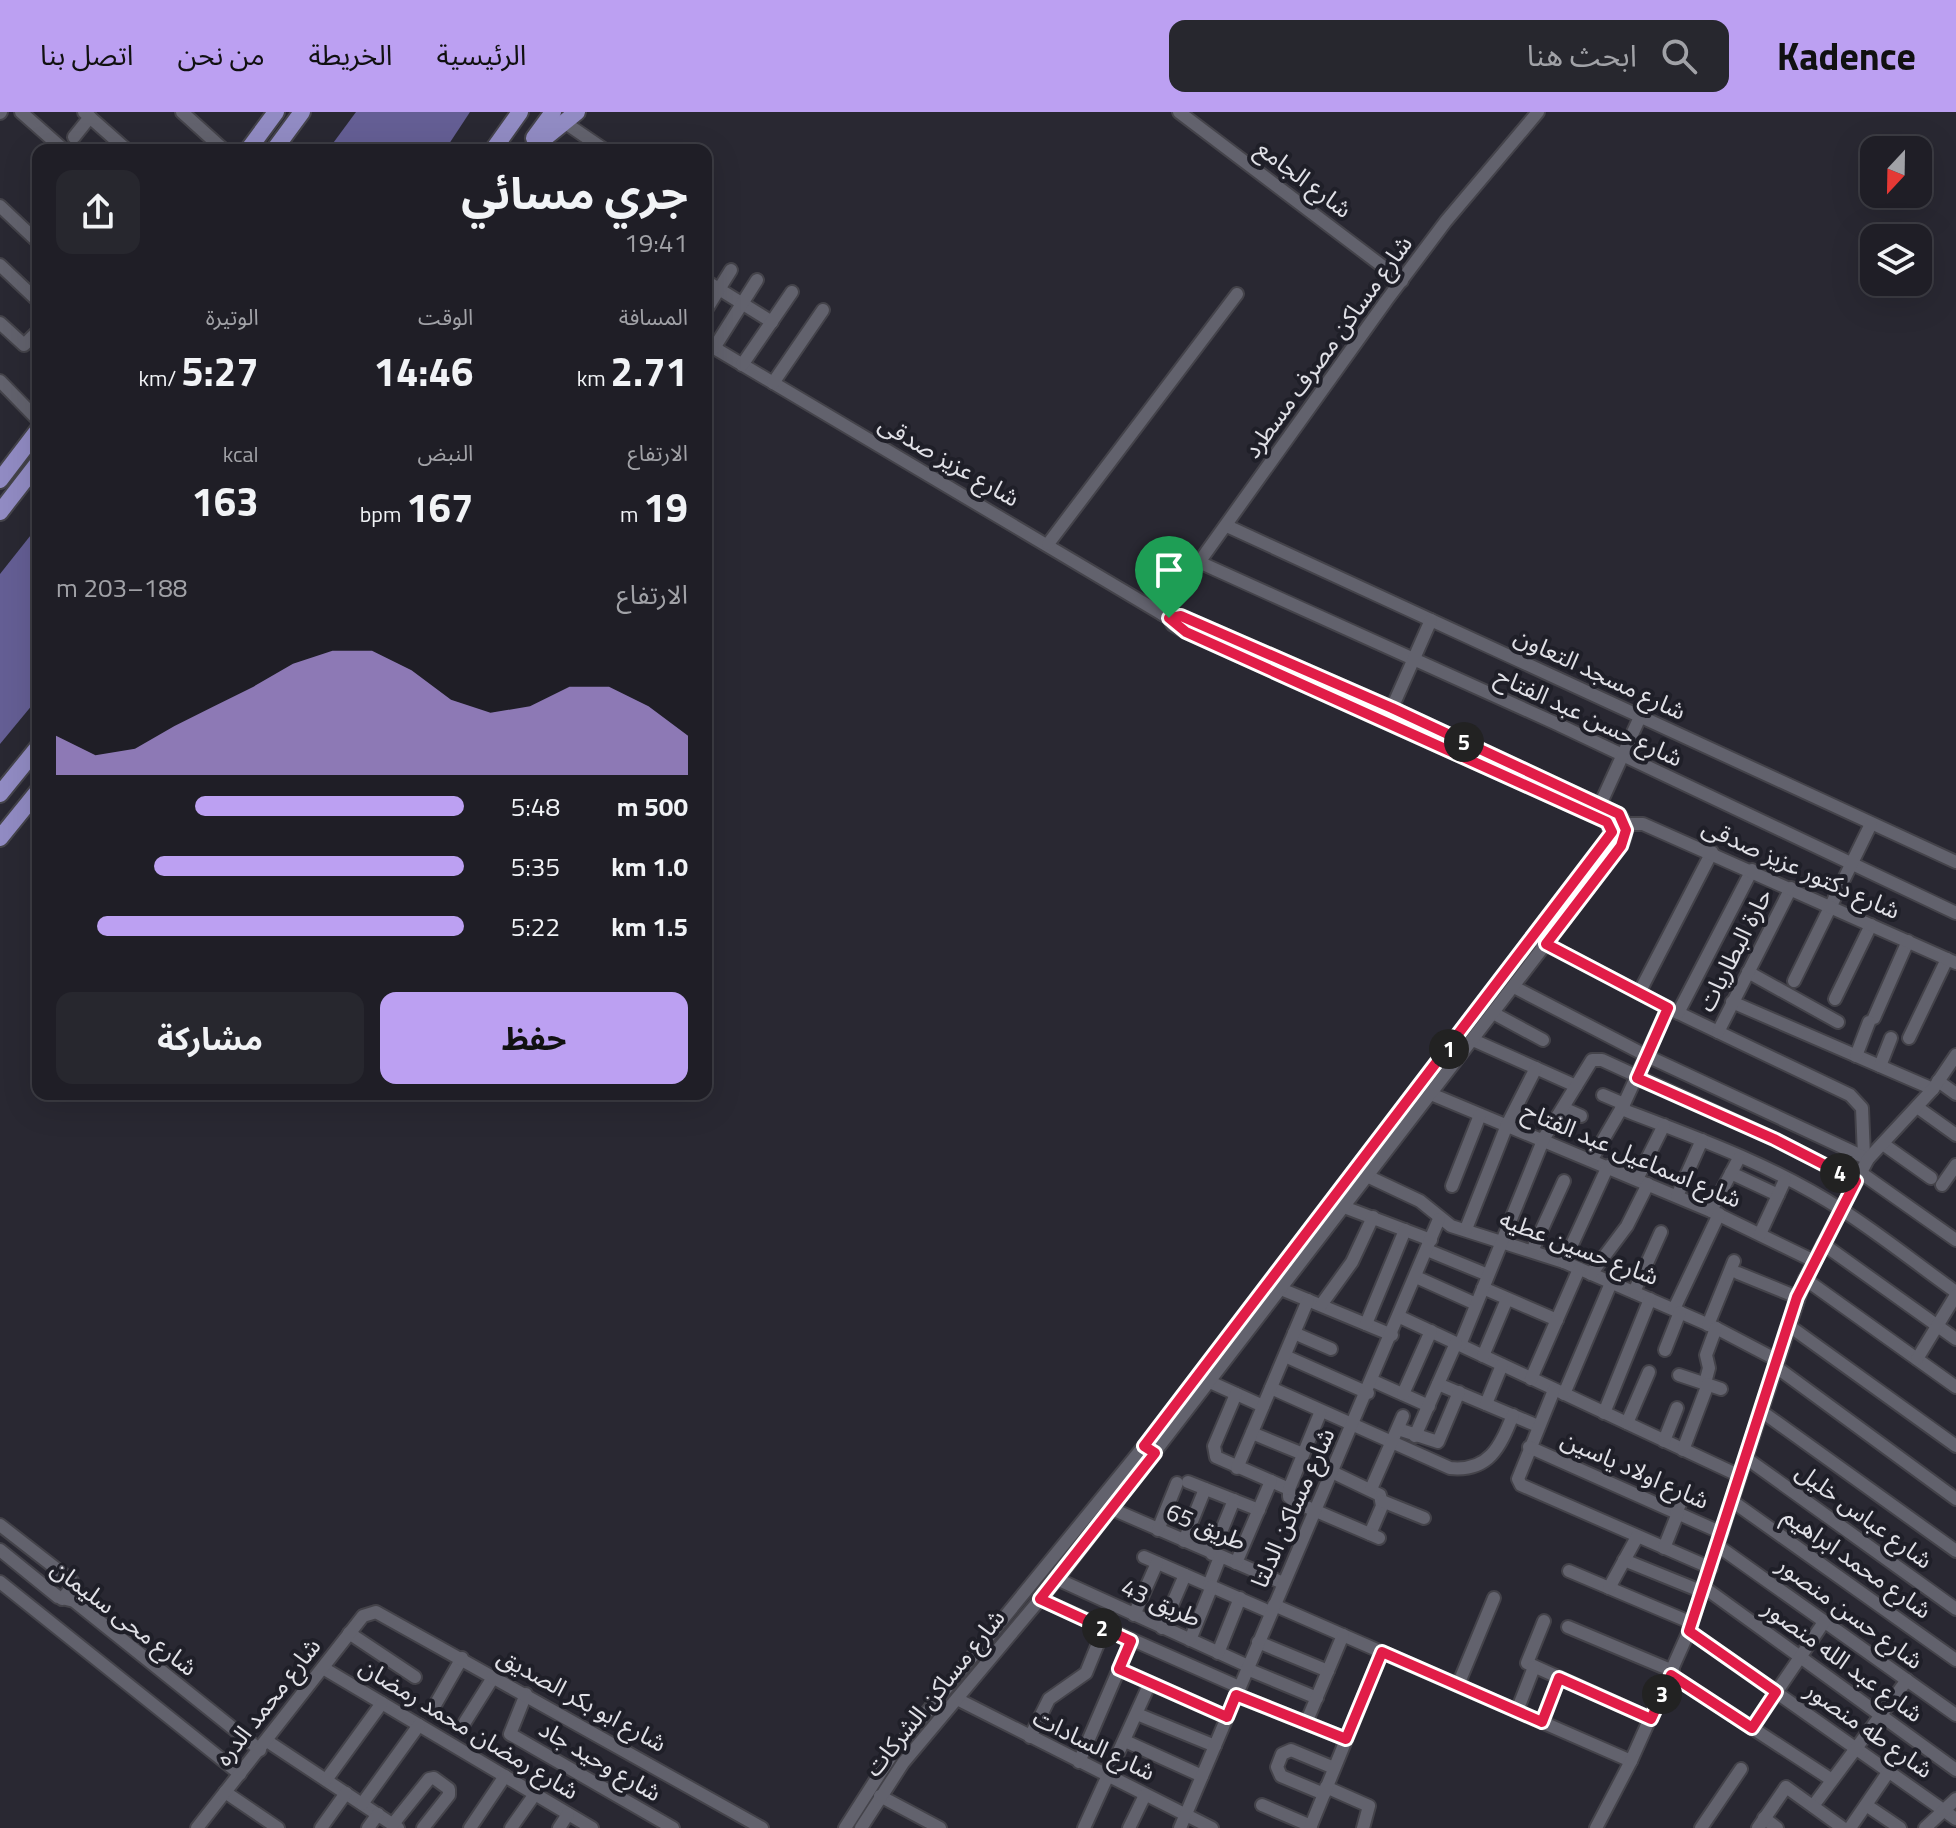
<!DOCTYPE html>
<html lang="ar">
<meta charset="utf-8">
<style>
body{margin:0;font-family:"Titillium Web","Noto Sans Arabic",sans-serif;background:#27272e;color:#f1f3f6;direction:rtl;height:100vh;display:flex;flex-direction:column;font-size:30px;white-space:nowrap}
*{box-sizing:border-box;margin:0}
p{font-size:26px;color:#a1a2a7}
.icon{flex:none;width:44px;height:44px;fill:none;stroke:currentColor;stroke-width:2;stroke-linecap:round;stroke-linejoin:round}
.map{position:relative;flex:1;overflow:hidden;direction:ltr}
.side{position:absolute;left:32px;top:32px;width:680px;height:956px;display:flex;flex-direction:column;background:#1f1e26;border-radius:16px;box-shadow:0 8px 32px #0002,0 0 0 2px #3c3c43;direction:rtl}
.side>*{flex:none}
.needle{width:52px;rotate:202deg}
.buttons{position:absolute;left:1860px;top:24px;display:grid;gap:16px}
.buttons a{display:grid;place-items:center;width:72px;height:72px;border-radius:16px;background:#1f1e26;box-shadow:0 8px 32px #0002,0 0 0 2px #3c3c43;font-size:40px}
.pin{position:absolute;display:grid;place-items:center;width:68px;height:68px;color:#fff;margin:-82px -34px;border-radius:50% 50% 50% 0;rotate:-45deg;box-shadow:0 0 8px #0007}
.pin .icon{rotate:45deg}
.km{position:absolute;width:40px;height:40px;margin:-20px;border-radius:50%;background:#222;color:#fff;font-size:22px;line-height:40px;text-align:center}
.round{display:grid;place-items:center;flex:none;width:84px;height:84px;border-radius:16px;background:#27272e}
.summary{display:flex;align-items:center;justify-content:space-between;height:136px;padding:0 24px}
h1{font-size:44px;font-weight:700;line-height:60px}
.metrics{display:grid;grid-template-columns:repeat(3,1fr);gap:12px;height:136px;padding:8px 24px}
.metrics div{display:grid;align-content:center}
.metrics b{font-size:40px;font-weight:700}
.metrics small{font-size:22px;font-weight:400}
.metrics p{font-size:22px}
.chart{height:224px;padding:16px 24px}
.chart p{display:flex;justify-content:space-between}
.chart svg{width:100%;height:144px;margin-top:8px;fill:#bca0f2;opacity:.7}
.cta{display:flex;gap:16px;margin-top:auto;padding:16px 24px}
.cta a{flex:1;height:92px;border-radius:16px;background:#bca0f2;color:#111;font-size:32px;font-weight:700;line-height:92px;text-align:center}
.cta a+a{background:#27272e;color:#f1f3f6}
ul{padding:0 24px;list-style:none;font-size:26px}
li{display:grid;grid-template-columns:128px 96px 1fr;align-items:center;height:60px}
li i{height:20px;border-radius:10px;background:#bca0f2}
header{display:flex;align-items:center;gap:48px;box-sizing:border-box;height:112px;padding:0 40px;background:#bca0f2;color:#111}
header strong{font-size:38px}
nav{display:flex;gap:44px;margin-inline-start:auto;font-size:28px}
.search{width:560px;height:72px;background:#27272e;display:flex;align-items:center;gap:20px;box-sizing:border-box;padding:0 28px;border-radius:16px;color:#a1a2a7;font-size:30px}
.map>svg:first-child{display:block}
.water{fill:#645e94}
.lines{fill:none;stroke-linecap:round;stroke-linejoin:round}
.minor-casing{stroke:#44434a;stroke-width:16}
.major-casing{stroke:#44434a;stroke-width:20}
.minor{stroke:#62626d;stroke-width:12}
.major{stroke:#918bc3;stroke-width:16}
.route-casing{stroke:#fff;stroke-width:16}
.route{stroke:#e11d48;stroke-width:10}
.labels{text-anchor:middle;stroke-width:8;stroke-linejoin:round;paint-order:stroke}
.street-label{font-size:24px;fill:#e1e1e7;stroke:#1f1f28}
</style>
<header>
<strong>Kadence</strong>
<div class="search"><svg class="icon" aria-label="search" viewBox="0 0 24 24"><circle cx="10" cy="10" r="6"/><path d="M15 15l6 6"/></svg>ابحث هنا</div>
<nav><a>الرئيسية</a><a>الخريطة</a><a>من نحن</a><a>اتصل بنا</a></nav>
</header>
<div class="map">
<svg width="1956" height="1716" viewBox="0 0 1956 1716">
<rect width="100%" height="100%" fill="#292832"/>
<!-- water -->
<g class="water">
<polygon points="356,0 470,0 445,38 328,38"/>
<polygon points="38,414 38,586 0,632 0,462"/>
</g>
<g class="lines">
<!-- minor casing -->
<g class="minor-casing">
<g id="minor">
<polyline points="21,0 64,38"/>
<polyline points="84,0 127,38"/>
<polyline points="182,0 224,38"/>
<polyline points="1179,0 1402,169"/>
<polyline points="0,1 1,0"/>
<polyline points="564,10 605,38"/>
<polyline points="74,25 90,5"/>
<polyline points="0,94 38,130"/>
<polyline points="0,153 38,189"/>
<polyline points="706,169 772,210"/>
<polyline points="706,198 731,158"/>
<polyline points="0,211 24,233 38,219"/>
<polyline points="706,231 1169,506 1173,513 1186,520 1607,710 1611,724"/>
<polyline points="714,236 757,168"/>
<polyline points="742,253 792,180"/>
<polyline points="0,269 38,308"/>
<polyline points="773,271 823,198"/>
<polyline points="1227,414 1956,750"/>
<polyline points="1048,432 1237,182"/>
<polyline points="1201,451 1555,611 1956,801"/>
<polyline points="1162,502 1386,189 1446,109 1538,0"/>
<polyline points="1392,596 1431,508"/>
<polyline points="1600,693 1640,605"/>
<polyline points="1540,829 1668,896 1850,983 1862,996 1864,1044"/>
<polyline points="1748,860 1838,910"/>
<polyline points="1794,869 1871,712"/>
<polyline points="1514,875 1647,944 1868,1047"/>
<polyline points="1639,881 1712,740"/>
<polyline points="1835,887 1871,813"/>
<polyline points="1732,890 1933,977"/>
<polyline points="1493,901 1543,928"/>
<polyline points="1678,901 1752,758"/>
<polyline points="1874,906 1908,829"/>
<polyline points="1718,920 1791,776"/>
<polyline points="1909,926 1947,847"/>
<polyline points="1473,928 1576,974"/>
<polyline points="1856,944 1869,910"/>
<polyline points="1880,954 1891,926"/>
<polyline points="1938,969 1956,982"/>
<polyline points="1431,982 1711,1099 1814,1149"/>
<polyline points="1603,983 1624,992"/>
<polyline points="1917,995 1956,1023"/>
<polyline points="1563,996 1581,1004"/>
<path d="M1621,997C1695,1025 1775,1054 1842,1098C1881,1123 1918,1153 1956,1180"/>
<polyline points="1883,1032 1931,1066"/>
<polyline points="1592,1047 1624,992 1668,896"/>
<polyline points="1731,1061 1778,1083"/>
<polyline points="1861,1061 1956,1128"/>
<polyline points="1367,1064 1420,1089 1451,1114 1564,1150 1716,1216 1777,1248"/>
<polyline points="1637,1067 1664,1013"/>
<polyline points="1942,1073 1956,1053"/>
<polyline points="1452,1074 1480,1003"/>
<polyline points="1677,1084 1702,1028"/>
<polyline points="1344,1095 1431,1128"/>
<polyline points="1711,1099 1739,1046"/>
<polyline points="1466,1117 1507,1013 1536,956"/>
<polyline points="1760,1122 1785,1068"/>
<polyline points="1823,1132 1956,1227"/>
<polyline points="1427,1138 1488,1163"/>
<polyline points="1532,1139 1564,1069"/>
<polyline points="1564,1150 1608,1054"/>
<polyline points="1738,1161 1797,1185"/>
<polyline points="1591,1162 1627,1114 1648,1072"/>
<polyline points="1416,1165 1476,1192"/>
<polyline points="1805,1167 1956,1275"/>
<polyline points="1483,1176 1557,1208"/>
<polyline points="1281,1177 1392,1223"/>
<polyline points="1634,1180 1661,1120"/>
<polyline points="1321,1193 1352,1150 1373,1105"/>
<polyline points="1674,1197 1719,1102"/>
<polyline points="1400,1205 1740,1364"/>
<polyline points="1366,1212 1405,1118"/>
<polyline points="1708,1213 1734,1149"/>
<polyline points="1788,1213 1956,1334"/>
<polyline points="1294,1221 1331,1237"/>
<polyline points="1460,1233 1544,1026 1592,948 1602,948 1774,1027 1856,1069"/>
<polyline points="1665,1238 1680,1200"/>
<polyline points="1285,1244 1368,1281"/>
<polyline points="1483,1244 1507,1187"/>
<polyline points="1917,1247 1956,1183"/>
<polyline points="1775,1254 1956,1387"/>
<polyline points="1679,1263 1721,1277"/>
<polyline points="1531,1267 1579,1157"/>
<polyline points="1373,1269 1429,1294"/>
<polyline points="1210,1270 1263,1294"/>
<polyline points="1705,1271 1709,1256 1706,1243 1716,1216"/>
<polyline points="1438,1272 1538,1314"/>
<path d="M1271,1276L1450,1356C1489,1360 1500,1335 1513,1303"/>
<polyline points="1554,1278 1518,1367 1521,1373 1711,1456"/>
<polyline points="1236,1282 1214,1334 1216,1345 1289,1377"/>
<polyline points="1403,1282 1431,1219"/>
<polyline points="1564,1282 1611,1171"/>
<polyline points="1486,1292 1502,1253"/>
<polyline points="1761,1299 1956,1439"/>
<polyline points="1604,1301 1650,1187"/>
<polyline points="1627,1311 1649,1260"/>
<polyline points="1398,1317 1438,1330 1459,1280"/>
<polyline points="1252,1321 1303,1342"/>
<polyline points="1415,1324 1456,1231"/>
<polyline points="1664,1329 1677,1296"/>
<polyline points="1529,1335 1722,1421"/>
<polyline points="1683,1338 1708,1272"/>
<polyline points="1746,1346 1956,1497"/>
<polyline points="1237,1356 1308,1188"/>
<polyline points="1332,1360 1380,1383 1382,1394 1370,1422"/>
<polyline points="1188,1370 1259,1398"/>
<polyline points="1289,1377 1289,1385 1295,1390 1379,1426"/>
<polyline points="1289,1377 1321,1299"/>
<polyline points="1371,1377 1403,1304"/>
<polyline points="1382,1389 1424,1406"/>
<polyline points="1732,1389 1956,1548"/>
<polyline points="1112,1397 1283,1471"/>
<polyline points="1676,1401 1683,1385"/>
<polyline points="0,1413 72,1469 72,1475 62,1487"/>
<polyline points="1158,1418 1177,1371"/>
<polyline points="1184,1429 1205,1377"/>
<polyline points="1718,1434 1956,1603"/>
<polyline points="1664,1436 1678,1401"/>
<polyline points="0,1438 58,1485 74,1489 260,1638"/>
<polyline points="1212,1442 1234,1388"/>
<polyline points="1144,1445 1270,1500"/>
<polyline points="1624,1448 1703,1480"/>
<polyline points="1236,1451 1271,1369"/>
<polyline points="1569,1459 1692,1511"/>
<polyline points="1057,1467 1248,1554"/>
<polyline points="0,1470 240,1662"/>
<polyline points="1209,1473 1220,1445"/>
<polyline points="1609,1476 1637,1425"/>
<polyline points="1705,1476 1956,1658"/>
<polyline points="1040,1487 1239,1575"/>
<polyline points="1274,1493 1631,1649"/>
<polyline points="1134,1503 1157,1451"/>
<polyline points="1544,1509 1527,1551 1651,1607"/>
<polyline points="1568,1515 1673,1559"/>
<polyline points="1162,1516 1185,1463"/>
<polyline points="1689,1519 1956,1707"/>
<polyline points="349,1521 415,1565"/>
<polyline points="1190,1528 1212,1474"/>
<polyline points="1258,1530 1328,1559"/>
<polyline points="1218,1541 1240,1486"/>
<polyline points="323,1556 592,1716"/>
<polyline points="1119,1557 1227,1605"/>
<polyline points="1247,1557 1317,1586"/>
<polyline points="1671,1563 1832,1668"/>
<polyline points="1458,1573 1494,1486"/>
<polyline points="526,1582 510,1622 673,1716"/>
<polyline points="1236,1583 1346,1627"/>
<polyline points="957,1587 1212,1716"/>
<polyline points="435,1593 462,1546"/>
<polyline points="1517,1599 1534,1555"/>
<polyline points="1137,1602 1215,1634"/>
<polyline points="465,1610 494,1564"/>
<polyline points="1542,1610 1559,1566"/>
<polyline points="1306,1611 1343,1523"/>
<polyline points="1752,1616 1824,1510"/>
<polyline points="1030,1625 1049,1587 1086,1561 1104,1517"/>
<polyline points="267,1629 398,1716"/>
<polyline points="1125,1629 1202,1664"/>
<polyline points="1079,1650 1131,1529"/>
<polyline points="326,1668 382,1591"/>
<polyline points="1326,1675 1369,1694 1363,1716"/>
<polyline points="225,1680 278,1716"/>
<polyline points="1324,1682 1281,1664 1277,1655 1282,1642 1291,1638 1334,1656"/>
<polyline points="880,1684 940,1716"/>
<polyline points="362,1692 419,1613"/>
<polyline points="1262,1693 1311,1714"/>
<polyline points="1866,1693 1900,1716"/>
<polyline points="1813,1694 1907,1568"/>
<polyline points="1764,1706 1777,1716"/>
<polyline points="393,1712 429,1667 434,1666 449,1677 449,1683 423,1716"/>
<polyline points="197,1716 363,1504 376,1500 762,1716"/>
<polyline points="321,1716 346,1681"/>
<polyline points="368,1716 378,1702"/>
<polyline points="470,1716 505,1664"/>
<polyline points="511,1716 535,1682"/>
<polyline points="559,1716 568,1702"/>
<polyline points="845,1716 891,1644 1144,1334 1615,720 1631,712 1643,712 1956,851"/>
<path d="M861,1716L903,1651L1057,1467L1621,734C1627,723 1628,711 1619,702L1392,596L1181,504L1169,506"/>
<polyline points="1084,1716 1150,1571"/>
<polyline points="1129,1716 1145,1683"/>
<polyline points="1180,1716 1439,1107"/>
<polyline points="1310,1716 1382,1540"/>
<polyline points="1596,1716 1631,1649 1689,1519 1805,1167 1868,1047 1933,977 1956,943"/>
<polyline points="1701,1716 1741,1657"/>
<polyline points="1758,1716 1786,1675 1843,1716"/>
<polyline points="1850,1716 1889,1659"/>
<polyline points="1925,1716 1956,1687"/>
</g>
</g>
<!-- major casing -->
<g class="major-casing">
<g id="major">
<polyline points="534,26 553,0"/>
<polyline points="248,38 276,0"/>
<polyline points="274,38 302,0"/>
<polyline points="493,38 520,0"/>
<polyline points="530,38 577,0"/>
<polyline points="0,368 38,318"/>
<polyline points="0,400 38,351"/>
<polyline points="0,682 38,635"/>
<polyline points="0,726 38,679"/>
</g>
</g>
<!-- minor -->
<use href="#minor" class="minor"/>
<!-- major -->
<use href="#major" class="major"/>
</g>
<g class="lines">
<!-- route casing -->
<g class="route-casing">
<polygon id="route" points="1181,504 1392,596 1619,702 1626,718 1621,734 1546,832 1668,896 1637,966 1774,1027 1856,1069 1797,1185 1689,1519 1776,1580 1752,1616 1671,1563 1651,1607 1559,1566 1542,1610 1382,1540 1346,1627 1236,1583 1227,1605 1119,1557 1131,1529 1040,1487 1155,1341 1144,1334 1612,720 1607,710 1186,520 1169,506"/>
</g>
<!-- route -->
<use href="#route" class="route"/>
</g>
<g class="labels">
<!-- street labels -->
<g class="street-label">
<text transform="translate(1304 67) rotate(37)" y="8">شارع الجامع</text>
<text transform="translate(1328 235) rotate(-54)" y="8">شارع مساكن مصرف مسطرد</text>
<text transform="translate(949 349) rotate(30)" y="8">شارع عزيز صدقى</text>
<text transform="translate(1600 562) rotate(25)" y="8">شارع مسجد التعاون</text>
<text transform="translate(1589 605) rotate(25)" y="8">شارع حسن عبد الفتاح</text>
<text transform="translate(1801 757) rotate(24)" y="8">شارع دكتور عزيز صدقى</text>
<text transform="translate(1735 838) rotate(-63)" y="8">حارة البطاريات</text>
<text transform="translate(1632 1043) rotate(23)" y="8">شارع اسماعيل عبد الفتاح</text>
<text transform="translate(1579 1136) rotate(21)" y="8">شارع حسين عطيه</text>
<text transform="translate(1635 1358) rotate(24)" y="8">شارع اولاد ياسين</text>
<text transform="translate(1293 1396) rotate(-66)" y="8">شارع مساكن الدلتا</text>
<text transform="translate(1864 1404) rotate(36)" y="8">شارع عباس خليل</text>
<text transform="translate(1206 1415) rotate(23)" y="8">طريق 65</text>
<text transform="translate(1857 1451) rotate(35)" y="8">شارع محمد ابراهيم</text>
<text transform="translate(1161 1491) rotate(24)" y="8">طريق 43</text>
<text transform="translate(1850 1501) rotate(36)" y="8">شارع حسن منصور</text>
<text transform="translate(124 1506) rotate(37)" y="8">شارع محى سليمان</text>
<text transform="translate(1843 1549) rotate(36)" y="8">شارع عبد الله منصور</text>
<text transform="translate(935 1581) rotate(-51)" y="8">شارع مساكن الشركات</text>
<text transform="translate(582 1588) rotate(29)" y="8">شارع ابو بكر الصديق</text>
<text transform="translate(268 1590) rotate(-52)" y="8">شارع محمد الدره</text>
<text transform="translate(469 1617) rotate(31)" y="8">شارع رمضان محمد رمضان</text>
<text transform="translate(1869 1618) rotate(35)" y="8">شارع طه منصور</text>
<text transform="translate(1094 1633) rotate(26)" y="8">شارع السادات</text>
<text transform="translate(600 1649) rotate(30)" y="8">شارع وحيد جاد</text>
</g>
</g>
</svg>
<div class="buttons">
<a><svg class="needle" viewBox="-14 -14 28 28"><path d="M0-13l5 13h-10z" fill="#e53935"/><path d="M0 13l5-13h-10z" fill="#a1a2a7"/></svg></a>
<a><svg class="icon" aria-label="layers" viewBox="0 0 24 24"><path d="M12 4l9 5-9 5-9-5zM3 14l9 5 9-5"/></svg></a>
</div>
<div class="pin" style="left:1169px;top:506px;background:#1e9e55"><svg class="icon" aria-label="arrive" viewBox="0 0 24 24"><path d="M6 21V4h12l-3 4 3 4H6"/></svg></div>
<b class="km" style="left:1449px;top:937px">1</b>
<b class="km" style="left:1102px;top:1516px">2</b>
<b class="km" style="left:1662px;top:1582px">3</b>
<b class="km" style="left:1840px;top:1061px">4</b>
<b class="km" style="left:1464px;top:630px">5</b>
<section class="side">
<div class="summary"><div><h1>جري مسائي</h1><p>19:41</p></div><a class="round"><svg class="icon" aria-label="share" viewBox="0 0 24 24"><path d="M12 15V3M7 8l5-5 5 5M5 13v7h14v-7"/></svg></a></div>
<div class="metrics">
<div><p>المسافة</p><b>2.71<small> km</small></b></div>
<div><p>الوقت</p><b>14:46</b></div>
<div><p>الوتيرة</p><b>5:27<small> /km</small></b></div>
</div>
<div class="metrics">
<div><p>الارتفاع</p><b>19<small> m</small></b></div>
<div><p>النبض</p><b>167<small> bpm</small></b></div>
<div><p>kcal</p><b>163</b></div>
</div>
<div class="chart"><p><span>الارتفاع</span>188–203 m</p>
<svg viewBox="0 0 160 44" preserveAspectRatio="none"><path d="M0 44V32L10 38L20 36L30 29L40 23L50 17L60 10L70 6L80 6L90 12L100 21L110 25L120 23L130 17L140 17L150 23L160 32V44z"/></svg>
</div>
<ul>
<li><b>500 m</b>5:48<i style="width:66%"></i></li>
<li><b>1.0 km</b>5:35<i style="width:76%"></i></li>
<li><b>1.5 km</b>5:22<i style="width:90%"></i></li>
</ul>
<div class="cta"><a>حفظ</a><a>مشاركة</a></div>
</section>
</div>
